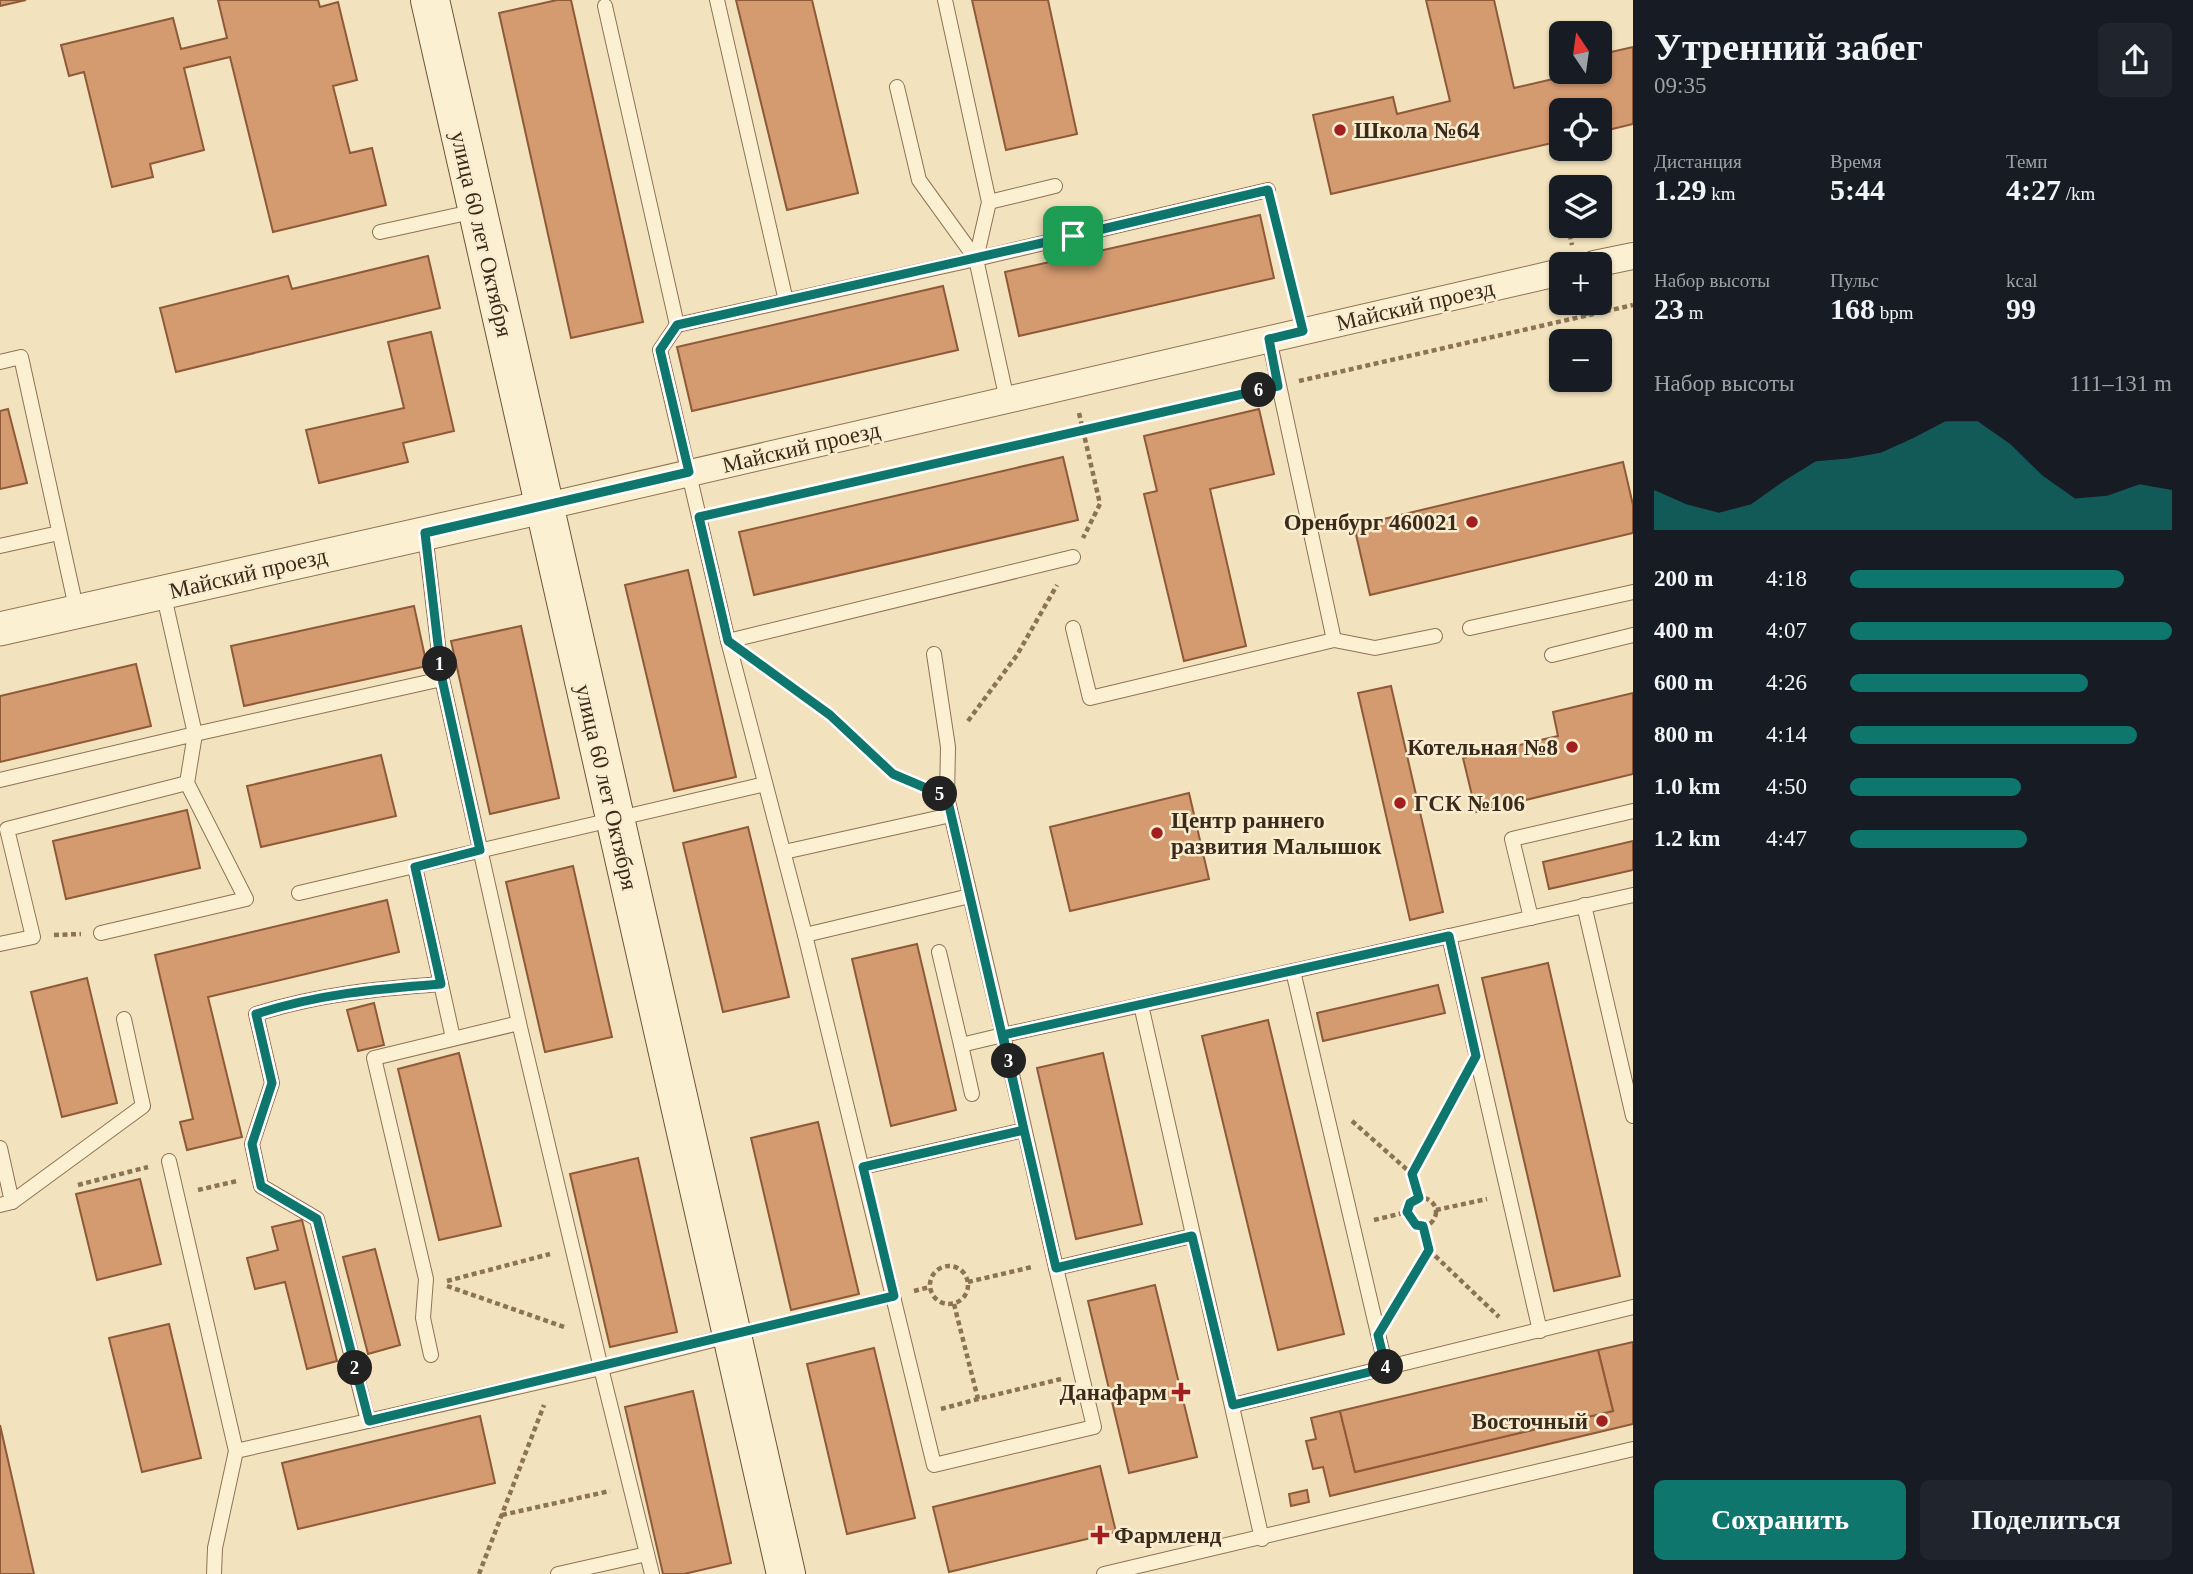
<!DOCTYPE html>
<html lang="ru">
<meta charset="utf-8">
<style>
body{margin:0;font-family:"Times New Roman",serif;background:#20242c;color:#f1f3f6;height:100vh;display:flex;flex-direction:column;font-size:26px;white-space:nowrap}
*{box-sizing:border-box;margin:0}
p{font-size:23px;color:#9ea1a6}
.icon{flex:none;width:38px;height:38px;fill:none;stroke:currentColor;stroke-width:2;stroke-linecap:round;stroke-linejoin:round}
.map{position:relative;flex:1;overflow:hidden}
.drawer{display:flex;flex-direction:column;background:#171b24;width:560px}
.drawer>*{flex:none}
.needle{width:46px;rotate:347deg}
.controls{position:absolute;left:1549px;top:21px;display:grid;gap:14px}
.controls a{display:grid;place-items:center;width:63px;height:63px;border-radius:10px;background:#171b24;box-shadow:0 2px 5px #0004;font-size:35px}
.pin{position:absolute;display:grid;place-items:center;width:60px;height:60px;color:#fff;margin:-30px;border-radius:14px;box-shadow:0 4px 10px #0006}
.km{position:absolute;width:35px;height:35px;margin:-18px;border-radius:50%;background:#222;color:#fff;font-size:19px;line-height:35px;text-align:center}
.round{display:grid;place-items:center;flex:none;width:74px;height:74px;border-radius:10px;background:#20242c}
.headline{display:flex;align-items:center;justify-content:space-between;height:119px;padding:0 21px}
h1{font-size:38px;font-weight:600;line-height:52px}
.metrics{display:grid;grid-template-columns:repeat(3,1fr);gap:10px;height:119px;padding:7px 21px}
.metrics div{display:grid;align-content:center}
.metrics b{font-size:30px;font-weight:600}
.metrics small{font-size:19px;font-weight:400}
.metrics p{font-size:19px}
.chart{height:196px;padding:14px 21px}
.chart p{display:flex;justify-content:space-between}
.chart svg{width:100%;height:126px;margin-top:7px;fill:#0f766e;opacity:.7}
.action{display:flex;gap:14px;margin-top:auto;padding:14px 21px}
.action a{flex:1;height:80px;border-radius:10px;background:#0f766e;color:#fff;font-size:28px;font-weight:600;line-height:80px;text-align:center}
.action a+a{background:#20242c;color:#f1f3f6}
ul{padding:0 21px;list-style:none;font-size:23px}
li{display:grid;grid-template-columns:112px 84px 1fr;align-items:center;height:52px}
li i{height:18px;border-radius:9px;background:#0f766e}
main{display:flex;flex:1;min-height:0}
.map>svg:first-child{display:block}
.building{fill:#d49a70;stroke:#8e5a38;stroke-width:2}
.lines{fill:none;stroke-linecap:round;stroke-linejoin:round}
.service-casing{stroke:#8d7355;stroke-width:16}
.minor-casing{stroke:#8d7355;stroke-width:28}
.tertiary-casing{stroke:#8d7355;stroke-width:35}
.secondary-casing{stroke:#6e5338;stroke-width:40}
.path{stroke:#8d7355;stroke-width:4.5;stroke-dasharray:5 3.5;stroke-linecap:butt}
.service{stroke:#fcf0d2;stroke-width:14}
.minor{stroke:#fcf0d2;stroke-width:26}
.tertiary{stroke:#fcf0d2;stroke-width:33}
.secondary{stroke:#fcf0d2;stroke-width:38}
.route-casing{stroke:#fff;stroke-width:14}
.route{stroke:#0f766e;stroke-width:9}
.poi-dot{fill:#a21f20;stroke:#f9edcf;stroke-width:2.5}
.labels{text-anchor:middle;stroke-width:5;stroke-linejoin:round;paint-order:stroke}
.poi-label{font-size:23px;font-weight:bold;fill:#3b2a1b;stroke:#f9edcf;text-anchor:start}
.street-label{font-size:23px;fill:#3b2a1b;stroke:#f9edcf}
</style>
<main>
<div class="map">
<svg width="1633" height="1574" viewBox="0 0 1633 1574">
<rect width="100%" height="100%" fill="#f2e3be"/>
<!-- building -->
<g class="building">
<polygon points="0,0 26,0 0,6"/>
<polygon points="218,0 318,0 320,7 338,2 357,80 333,86 350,153 372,148 386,205 273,232 230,57 184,68 204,150 150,164 153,177 112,187 84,72 69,76 61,45 173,18 181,49 227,38"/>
<polygon points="557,0 571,0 643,322 571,338 499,13"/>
<polygon points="736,0 812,0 858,193 787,210"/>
<polygon points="972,0 1048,0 1077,134 1006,150"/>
<polygon points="1426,0 1494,0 1514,88 1583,72 1600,72 1600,68 1605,67 1602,54 1633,47 1633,124 1600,132 1600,110 1561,110 1561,141 1331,194 1313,115 1393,97 1397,114 1450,101"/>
<polygon points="1260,215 1274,278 1019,336 1005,272"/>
<polygon points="428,256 440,308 176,372 160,308 288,276 292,289"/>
<polygon points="943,286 958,350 692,411 677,347"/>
<polygon points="431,332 454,431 403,443 408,462 319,483 306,430 404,408 388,342"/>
<polygon points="8,409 27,483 0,489 0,411"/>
<polygon points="1259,409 1274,474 1210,489 1246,646 1184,661 1144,494 1157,491 1144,436"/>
<polygon points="1063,457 1078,520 754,595 739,532"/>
<polygon points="1623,462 1633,505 1633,533 1370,595 1354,526"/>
<polygon points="688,570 736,777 674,791 625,585"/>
<polygon points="414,606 427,666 244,706 231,646"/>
<polygon points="521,626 559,798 490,814 451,641"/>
<polygon points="136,664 151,726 0,762 0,696"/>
<polygon points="1391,686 1443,912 1410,920 1358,693"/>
<polygon points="1633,693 1633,774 1476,812 1463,758 1558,736 1553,712"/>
<polygon points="381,755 396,816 261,847 247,786"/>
<polygon points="1189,793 1209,879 1070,911 1050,827"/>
<polygon points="187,810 200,868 66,899 53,841"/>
<polygon points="748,827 789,997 723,1012 683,843"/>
<polygon points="1633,841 1633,870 1549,889 1543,862"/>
<polygon points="573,866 612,1037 545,1052 506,882"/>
<polygon points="387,900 399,952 208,997 242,1137 187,1150 180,1122 193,1119 155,955"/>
<polygon points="917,944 956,1110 891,1126 852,959"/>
<polygon points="1548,963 1620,1276 1554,1291 1482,978"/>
<polygon points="87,978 117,1103 62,1117 31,992"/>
<polygon points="1438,985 1445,1013 1323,1041 1317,1013"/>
<polygon points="374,1003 384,1045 358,1051 347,1010"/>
<polygon points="1268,1020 1344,1334 1278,1350 1202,1036"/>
<polygon points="459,1053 501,1226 439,1240 398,1069"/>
<polygon points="1103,1053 1142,1224 1076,1239 1037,1068"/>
<polygon points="818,1122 859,1294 791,1310 751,1138"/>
<polygon points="638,1158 677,1332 610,1347 570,1174"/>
<polygon points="140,1179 161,1264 97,1280 76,1194"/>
<polygon points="302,1220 337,1361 307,1369 285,1282 255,1289 247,1258 278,1250 272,1227"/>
<polygon points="375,1249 400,1345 368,1354 343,1257"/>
<polygon points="1155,1285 1197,1457 1129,1473 1088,1301"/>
<polygon points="169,1324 201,1458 142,1472 109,1338"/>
<polygon points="1633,1342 1633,1424 1330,1496 1323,1467 1313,1469 1306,1441 1316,1439 1311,1418 1340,1411 1355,1472 1613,1411 1598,1350"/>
<polygon points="874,1348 915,1518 847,1534 807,1364"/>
<polygon points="1598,1350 1613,1411 1355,1472 1340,1411"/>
<polygon points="693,1391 731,1563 684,1574 663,1574 625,1407"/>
<polygon points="480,1416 495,1483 298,1529 282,1463"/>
<polygon points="0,1425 34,1574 0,1574"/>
<polygon points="1100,1466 1116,1532 949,1572 933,1507"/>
<polygon points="1307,1490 1309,1502 1291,1506 1289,1494"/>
</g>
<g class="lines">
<!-- service casing -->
<g class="service-casing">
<g id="service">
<polyline points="717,0 786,301"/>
<polyline points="605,6 677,325 976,259 989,202 945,0"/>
<polyline points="897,87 919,180 976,259"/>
<polyline points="989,202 1055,186"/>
<polyline points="380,232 476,211"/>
<polyline points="677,325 660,350 728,641 805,935 934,1465 1094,1427 1056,1268 1192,1236"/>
<polyline points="0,362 21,357 77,612"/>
<polyline points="1007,400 976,259 1268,190"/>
<polyline points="0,546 59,533"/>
<polyline points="163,592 195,734 442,679 425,533"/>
<polyline points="1073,628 1090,698 1334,640 1269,339"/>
<polyline points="1470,628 1633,592"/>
<polyline points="1334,640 1375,648 1435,636"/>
<polyline points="728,641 1073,557"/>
<polyline points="934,654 948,747 947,797 1003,1035 1141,1005"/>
<polyline points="1552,655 1633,635"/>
<polyline points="442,679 519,1023"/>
<polyline points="0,780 195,734 187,783 246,899 101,933"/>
<polyline points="784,852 951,815"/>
<polyline points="415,867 453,1038"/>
<polyline points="299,893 765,784"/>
<polyline points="1584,905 1633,1116"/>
<polyline points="1531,918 1512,839 1633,811"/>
<polyline points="805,935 970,896"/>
<polyline points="1449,936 1540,1331"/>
<polyline points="0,944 33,937 7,829 187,783"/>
<polyline points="939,952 961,1045 1003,1035 1056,1268"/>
<polyline points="1293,971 1386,1368"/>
<polyline points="961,1045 972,1094"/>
<polyline points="0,1148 12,1202 0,1205"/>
<polyline points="169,1161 236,1451"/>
<polyline points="863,1167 1024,1130"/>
<polyline points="12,1202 143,1106 124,1019"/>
<polyline points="431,1355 423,1318 426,1279 374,1058 519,1023 601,1368 729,1336"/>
<polyline points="1233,1405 1633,1307"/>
<path d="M368,1421L317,1219L261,1186L252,1144L272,1083L256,1014C319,994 375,989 441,984"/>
<polyline points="1262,1539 1141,1005 1633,895"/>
<polyline points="214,1574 215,1548 236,1451 601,1368 652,1574"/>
<polyline points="558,1574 647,1554"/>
<polyline points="1104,1574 1633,1449"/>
</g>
</g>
<!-- minor casing -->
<g class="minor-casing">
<g id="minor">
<polyline points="1594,264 1633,256"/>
<polyline points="543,507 1561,272"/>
</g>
</g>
<!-- tertiary casing -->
<g class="tertiary-casing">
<polyline id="tertiary" points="0,629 543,507"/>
</g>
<!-- secondary casing -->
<g class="secondary-casing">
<polyline id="secondary" points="430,0 786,1574"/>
</g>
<!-- path -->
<g class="path">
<polyline points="1273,211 1296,305"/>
<polyline points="1568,226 1572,245"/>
<polyline points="1584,303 1587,316"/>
<polyline points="1299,381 1633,305"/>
<polyline points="1079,413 1100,504 1083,538"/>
<polyline points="719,513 1257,391"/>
<polyline points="758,663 829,715 893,774 923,787"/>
<polyline points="968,721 1017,655 1057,585"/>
<polyline points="54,935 81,934"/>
<polyline points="1352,1121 1412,1174 1419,1197"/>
<polyline points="1412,1174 1460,1086"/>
<polyline points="78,1185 148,1167"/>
<polyline points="198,1190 237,1181"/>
<circle cx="1422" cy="1212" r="14"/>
<polyline points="1436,1210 1487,1199"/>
<polyline points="1374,1220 1407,1212"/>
<polyline points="1429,1250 1499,1317"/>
<circle cx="949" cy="1285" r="19"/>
<polyline points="447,1281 550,1254"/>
<polyline points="968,1282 1032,1267"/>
<polyline points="447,1286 567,1328"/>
<polyline points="914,1291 930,1287"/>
<polyline points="954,1304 978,1399 1061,1379"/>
<polyline points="1395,1306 1429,1250 1423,1226"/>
<polyline points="764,1327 871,1302"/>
<polyline points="941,1409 978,1399"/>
<polyline points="502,1515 610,1491"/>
<polyline points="479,1574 544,1405"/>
</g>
<!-- service -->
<use href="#service" class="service"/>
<!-- minor -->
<use href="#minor" class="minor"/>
<!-- tertiary -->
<use href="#tertiary" class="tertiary"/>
<!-- secondary -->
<use href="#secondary" class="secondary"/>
</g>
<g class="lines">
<!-- route casing -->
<g class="route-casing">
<path id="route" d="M1073,236L677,325L660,350L689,472L425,533L442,679L480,850L415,867L441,984C375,989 319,994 256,1014L272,1083L252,1144L261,1186L317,1219L369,1421L894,1296L863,1167L1024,1130L1003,1035L1449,936L1476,1056L1412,1174L1419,1198L1410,1203L1407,1212L1416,1225L1423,1226L1429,1250L1378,1335L1386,1368L1233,1405L1192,1236L1056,1268L947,797L893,774L830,715L728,641L699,517L1278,386L1269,339L1303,331L1268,190L1073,236"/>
</g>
<!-- route -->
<use href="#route" class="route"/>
</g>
<!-- markers -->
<g class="poi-dot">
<circle cx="1340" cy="130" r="7"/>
<circle cx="1472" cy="522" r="7"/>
<circle cx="1572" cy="747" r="7"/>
<circle cx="1400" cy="803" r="7"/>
<circle cx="1157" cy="833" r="7"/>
<path d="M1177.5 1381.5h7v7h7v7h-7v7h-7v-7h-7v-7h7z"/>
<circle cx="1602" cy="1421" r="7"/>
<path d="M1096.5 1524.5h7v7h7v7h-7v7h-7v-7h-7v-7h7z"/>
</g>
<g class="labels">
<!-- poi labels -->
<g class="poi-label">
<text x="1354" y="138">Школа №64</text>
<text x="1458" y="530" text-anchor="end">Оренбург 460021</text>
<text x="1558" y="755" text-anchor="end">Котельная №8</text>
<text x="1414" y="811">ГСК №106</text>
<text x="1171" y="828">Центр раннего<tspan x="1171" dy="26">развития Малышок</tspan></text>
<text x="1167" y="1400" text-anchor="end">Данафарм</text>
<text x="1588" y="1429" text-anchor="end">Восточный</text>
<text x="1114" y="1543">Фармленд</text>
</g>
<!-- street labels -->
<g class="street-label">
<text transform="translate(482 234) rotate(77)" y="8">улица 60 лет Октября</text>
<text transform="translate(1415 305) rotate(-13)" y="8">Майский проезд</text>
<text transform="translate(801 447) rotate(-13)" y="8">Майский проезд</text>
<text transform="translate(248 573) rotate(-13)" y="8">Майский проезд</text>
<text transform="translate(607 787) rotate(77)" y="8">улица 60 лет Октября</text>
</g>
</g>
</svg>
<div class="controls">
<a><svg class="needle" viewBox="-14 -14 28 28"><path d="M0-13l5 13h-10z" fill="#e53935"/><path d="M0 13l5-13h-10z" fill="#9ea1a6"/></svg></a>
<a><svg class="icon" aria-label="locate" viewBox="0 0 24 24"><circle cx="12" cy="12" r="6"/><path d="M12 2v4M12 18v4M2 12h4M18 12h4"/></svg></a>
<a><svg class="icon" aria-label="layers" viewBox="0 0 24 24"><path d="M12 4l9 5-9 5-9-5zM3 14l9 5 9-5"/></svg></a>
<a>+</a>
<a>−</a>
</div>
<div class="pin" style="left:1073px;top:236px;background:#1e9e55"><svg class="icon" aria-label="arrive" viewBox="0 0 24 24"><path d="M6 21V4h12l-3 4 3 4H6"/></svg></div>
<b class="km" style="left:440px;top:664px">1</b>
<b class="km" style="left:355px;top:1368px">2</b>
<b class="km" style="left:1009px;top:1061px">3</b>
<b class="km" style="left:1386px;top:1367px">4</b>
<b class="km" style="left:940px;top:794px">5</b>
<b class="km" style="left:1259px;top:390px">6</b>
</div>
<section class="drawer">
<div class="headline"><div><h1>Утренний забег</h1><p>09:35</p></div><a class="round"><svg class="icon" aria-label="share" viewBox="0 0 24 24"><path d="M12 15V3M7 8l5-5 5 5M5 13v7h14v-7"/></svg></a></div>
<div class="metrics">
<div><p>Дистанция</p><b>1.29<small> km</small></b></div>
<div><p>Время</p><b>5:44</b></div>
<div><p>Темп</p><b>4:27<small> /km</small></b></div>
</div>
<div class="metrics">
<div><p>Набор высоты</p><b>23<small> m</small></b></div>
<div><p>Пульс</p><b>168<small> bpm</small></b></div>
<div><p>kcal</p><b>99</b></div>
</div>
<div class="chart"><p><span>Набор высоты</span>111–131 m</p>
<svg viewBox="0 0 160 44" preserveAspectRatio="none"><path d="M0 44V30L10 35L20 38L30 35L40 27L50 20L60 19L70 17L80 12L90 6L100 6L110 14L120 25L130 33L140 32L150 28L160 30V44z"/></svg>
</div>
<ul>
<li><b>200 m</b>4:18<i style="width:85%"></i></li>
<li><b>400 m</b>4:07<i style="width:100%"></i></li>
<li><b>600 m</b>4:26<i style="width:74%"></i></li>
<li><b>800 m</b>4:14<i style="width:89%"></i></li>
<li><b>1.0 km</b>4:50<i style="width:53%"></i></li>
<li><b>1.2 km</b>4:47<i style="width:55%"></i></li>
</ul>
<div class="action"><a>Сохранить</a><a>Поделиться</a></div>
</section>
</main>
